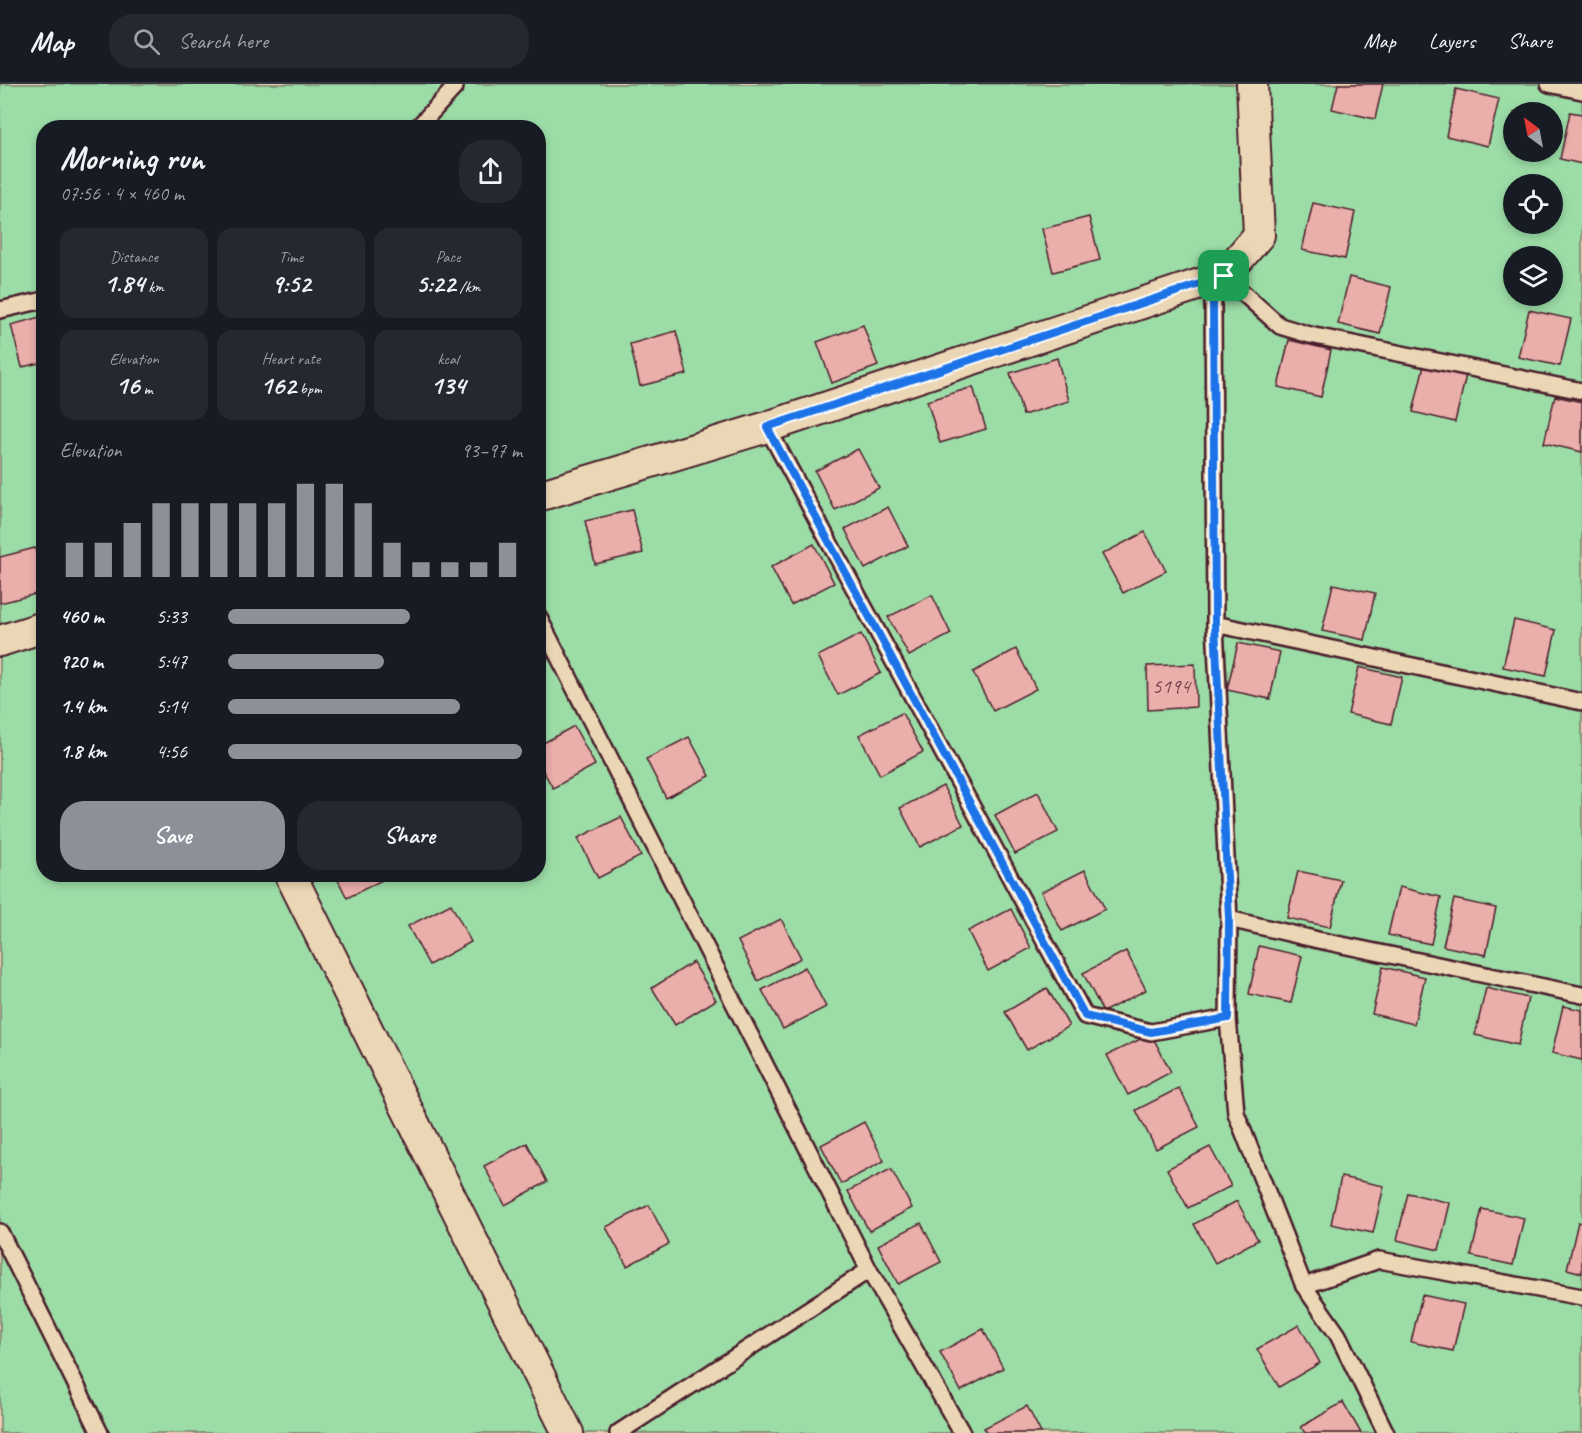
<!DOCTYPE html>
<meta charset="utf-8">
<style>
body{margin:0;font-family:Caveat,sans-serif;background:#242831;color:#f1f3f6;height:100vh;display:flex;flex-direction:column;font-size:22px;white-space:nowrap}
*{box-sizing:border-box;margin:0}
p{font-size:20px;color:#9ea1a6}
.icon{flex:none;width:33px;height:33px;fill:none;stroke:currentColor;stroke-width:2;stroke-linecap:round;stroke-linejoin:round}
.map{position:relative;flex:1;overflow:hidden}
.details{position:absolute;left:36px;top:36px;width:510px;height:762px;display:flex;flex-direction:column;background:#171b24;border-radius:24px;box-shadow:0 3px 9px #0003}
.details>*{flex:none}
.needle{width:39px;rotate:328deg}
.fabs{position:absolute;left:1503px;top:18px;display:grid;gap:12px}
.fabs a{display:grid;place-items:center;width:60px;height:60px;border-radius:50%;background:#171b24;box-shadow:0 3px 9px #0003;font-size:30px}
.pin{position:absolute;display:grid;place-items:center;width:51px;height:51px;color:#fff;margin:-26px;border-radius:12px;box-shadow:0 3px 9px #0006}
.round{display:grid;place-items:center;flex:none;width:63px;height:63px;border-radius:24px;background:#242831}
.head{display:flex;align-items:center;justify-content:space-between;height:102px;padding:0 24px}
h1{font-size:33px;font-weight:700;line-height:45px}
.stats{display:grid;grid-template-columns:repeat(3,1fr);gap:9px;height:102px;padding:6px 24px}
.stats div{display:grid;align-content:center;border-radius:15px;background:#242831;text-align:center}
.stats b{font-size:26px;font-weight:700}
.stats small{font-size:16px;font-weight:400}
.stats p{font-size:16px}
.chart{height:168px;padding:12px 24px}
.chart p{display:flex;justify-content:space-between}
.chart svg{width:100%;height:108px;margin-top:6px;stroke:#8c9099;stroke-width:6}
.cta{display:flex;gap:12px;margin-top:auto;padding:12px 24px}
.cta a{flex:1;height:69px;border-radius:24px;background:#8c9099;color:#fff;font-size:24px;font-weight:700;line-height:69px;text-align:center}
.cta a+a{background:#242831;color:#f1f3f6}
ul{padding:0 24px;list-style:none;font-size:20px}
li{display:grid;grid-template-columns:96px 72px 1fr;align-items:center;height:45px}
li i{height:15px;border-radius:8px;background:#8c9099}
header{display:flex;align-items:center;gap:36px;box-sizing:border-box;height:84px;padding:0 30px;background:#171b24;border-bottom:2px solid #363941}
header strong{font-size:28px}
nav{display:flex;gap:33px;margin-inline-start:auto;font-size:21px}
.search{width:420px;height:54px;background:#242831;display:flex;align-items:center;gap:15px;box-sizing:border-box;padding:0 21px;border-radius:24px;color:#9ea1a6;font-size:22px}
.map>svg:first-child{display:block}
.green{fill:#9cdda7;stroke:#737e69;stroke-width:1.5;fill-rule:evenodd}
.building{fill:#eaaeab;stroke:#4a1f2b;stroke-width:1.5}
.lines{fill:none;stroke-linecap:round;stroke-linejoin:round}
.service-casing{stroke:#4a1f2b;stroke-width:20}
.minor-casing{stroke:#4a1f2b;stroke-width:34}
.service{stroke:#ebd7b5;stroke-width:15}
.minor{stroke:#ebd7b5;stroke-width:30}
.route-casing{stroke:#fff;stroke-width:12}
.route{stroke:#1a73e8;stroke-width:8}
.labels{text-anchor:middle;stroke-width:5;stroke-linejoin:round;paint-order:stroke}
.number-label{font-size:21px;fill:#72434b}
</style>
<header>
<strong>Map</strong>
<div class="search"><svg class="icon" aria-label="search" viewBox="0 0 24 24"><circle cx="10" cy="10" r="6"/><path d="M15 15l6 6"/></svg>Search here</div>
<nav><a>Map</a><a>Layers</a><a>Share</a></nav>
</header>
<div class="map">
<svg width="1582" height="1349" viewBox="0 0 1582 1349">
<rect width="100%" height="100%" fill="#ebcfb3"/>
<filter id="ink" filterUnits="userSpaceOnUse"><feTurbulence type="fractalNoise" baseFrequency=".0167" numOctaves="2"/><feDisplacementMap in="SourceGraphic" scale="12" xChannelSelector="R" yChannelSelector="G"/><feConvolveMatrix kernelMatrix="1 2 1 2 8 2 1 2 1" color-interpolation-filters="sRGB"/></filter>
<g filter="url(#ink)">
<!-- green -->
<path class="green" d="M0,0H1582V1349H0ZM1514,28H1552V68H1514ZM44,44H538V790H44ZM1514,100H1552V140H1514ZM1514,172H1552V212H1514Z"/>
<!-- building -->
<g class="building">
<polygon points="1338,0 1383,0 1375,35 1332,25"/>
<polygon points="1456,5 1499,15 1488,62 1446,52"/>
<polygon points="1570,28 1582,30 1582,80 1560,75"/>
<polygon points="1313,119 1355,128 1345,175 1302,166"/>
<polygon points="1089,133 1100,176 1053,188 1042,145"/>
<polygon points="1349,193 1391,203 1380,250 1338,240"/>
<polygon points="1529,226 1571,235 1560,282 1518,273"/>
<polygon points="44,232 44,278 22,283 11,241"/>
<polygon points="863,241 878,282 832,299 817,258"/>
<polygon points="676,247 687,290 640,302 630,260"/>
<polygon points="1289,256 1331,266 1321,313 1278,303"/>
<polygon points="1057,274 1069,317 1023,331 1010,289"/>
<polygon points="1424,281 1466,291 1455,338 1413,328"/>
<polygon points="973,303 986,345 940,359 927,317"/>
<polygon points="1555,312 1582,318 1582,368 1544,359"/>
<polygon points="858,365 879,404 835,426 815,387"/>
<polygon points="888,423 908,462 865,485 845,445"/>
<polygon points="632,426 643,469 595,480 585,437"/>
<polygon points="1145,448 1166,487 1123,509 1102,470"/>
<polygon points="814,460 834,499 791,521 771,483"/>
<polygon points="35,464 44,496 44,508 0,519 0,473"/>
<polygon points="1333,500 1375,509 1365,556 1322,547"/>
<polygon points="932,511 951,550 909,572 888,533"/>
<polygon points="1514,536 1556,546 1546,592 1503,583"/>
<polygon points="861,550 881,589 838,611 818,572"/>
<polygon points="1238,559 1280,568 1270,615 1227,606"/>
<polygon points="1016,565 1036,605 993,627 973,588"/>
<polygon points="1195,580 1196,623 1148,626 1147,582"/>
<polygon points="1359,583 1402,593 1391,640 1348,630"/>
<polygon points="902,629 923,668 880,691 859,651"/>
<polygon points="574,642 595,681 553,704 538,678 538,662"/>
<polygon points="689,653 710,692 666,714 646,675"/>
<polygon points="943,702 963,741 920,763 900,724"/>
<polygon points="1038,708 1058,748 1015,770 995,731"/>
<polygon points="621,733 641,772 598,794 578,754"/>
<polygon points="1085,786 1105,825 1062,847 1041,808"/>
<polygon points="1298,787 1341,796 1330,843 1287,834"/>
<polygon points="335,790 389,790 390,792 347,814"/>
<polygon points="1399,803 1441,813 1431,860 1388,851"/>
<polygon points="1454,815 1496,824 1486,871 1443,862"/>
<polygon points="451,820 471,858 429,881 408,842"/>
<polygon points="1011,825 1031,864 988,887 968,847"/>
<polygon points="781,835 801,874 758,897 738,857"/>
<polygon points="1259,862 1302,872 1291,919 1249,910"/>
<polygon points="1126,867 1146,906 1103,928 1083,889"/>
<polygon points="693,878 716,916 675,941 652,904"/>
<polygon points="805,883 826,923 783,945 762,906"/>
<polygon points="1383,883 1425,893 1414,940 1372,930"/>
<polygon points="1047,904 1069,942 1027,966 1005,928"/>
<polygon points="1486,904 1528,914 1518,961 1475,951"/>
<polygon points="1563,922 1582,926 1582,976 1552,969"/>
<polygon points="1151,950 1171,988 1128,1011 1107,971"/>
<polygon points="1179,1004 1199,1043 1156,1065 1136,1026"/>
<polygon points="864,1038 884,1077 841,1100 821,1061"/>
<polygon points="527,1059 547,1098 505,1121 484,1082"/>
<polygon points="1210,1063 1231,1102 1188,1124 1167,1085"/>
<polygon points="891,1085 912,1124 869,1147 848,1107"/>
<polygon points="1341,1093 1384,1102 1373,1149 1331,1140"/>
<polygon points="1408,1109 1450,1119 1439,1166 1397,1156"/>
<polygon points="1237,1117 1258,1156 1215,1179 1194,1140"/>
<polygon points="649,1121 669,1160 627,1182 606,1143"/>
<polygon points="1482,1125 1524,1134 1513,1181 1471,1172"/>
<polygon points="1578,1138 1582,1139 1582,1189 1567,1185"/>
<polygon points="921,1139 941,1178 898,1200 878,1161"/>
<polygon points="1422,1211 1464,1220 1453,1267 1411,1258"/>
<polygon points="1299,1241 1320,1279 1279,1303 1257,1265"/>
<polygon points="983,1245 1003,1284 961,1307 940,1268"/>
<polygon points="1343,1318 1361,1349 1305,1349 1301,1343"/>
<polygon points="1027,1322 1041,1349 987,1349 984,1344"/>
</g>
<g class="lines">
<!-- service casing -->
<g class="service-casing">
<g id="service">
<polyline points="1549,0 1582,7"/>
<polyline points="417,44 455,3 454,0"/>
<polyline points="0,226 44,216"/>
<polyline points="1582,307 1310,251 1280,242 1224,192 1213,218 1215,540 1582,618"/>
<polyline points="767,343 1085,932 1151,948 1228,934"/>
<polyline points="538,532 869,1186 962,1349"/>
<polyline points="1215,540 1229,835 1228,934 1236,1029 1304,1202 1338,1251 1386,1349"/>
<polyline points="1229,835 1318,856 1582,911"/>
<polyline points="0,1148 100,1349"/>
<polyline points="1304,1202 1379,1176 1582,1213"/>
<polyline points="618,1349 869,1186"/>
</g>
</g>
<!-- minor casing -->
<g class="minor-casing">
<g id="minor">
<polyline points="538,412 767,343 1224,192 1259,151 1252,0"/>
<polyline points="0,557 44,543"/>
<polyline points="290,790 568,1349"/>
</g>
</g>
<!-- service -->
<use href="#service" class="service"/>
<!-- minor -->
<use href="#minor" class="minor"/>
</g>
</g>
<g class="lines" filter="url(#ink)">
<!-- route casing -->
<g class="route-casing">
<polygon id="route" points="1224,192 1213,218 1215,540 1229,835 1228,934 1151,948 1085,932 767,343"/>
</g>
<!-- route -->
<use href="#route" class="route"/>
</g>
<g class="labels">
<!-- number labels -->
<g class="number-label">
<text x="1171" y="609">5194</text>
</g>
</g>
</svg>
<div class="fabs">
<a><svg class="needle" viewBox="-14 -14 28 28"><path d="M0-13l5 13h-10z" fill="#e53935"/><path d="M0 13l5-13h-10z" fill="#9ea1a6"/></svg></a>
<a><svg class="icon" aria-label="locate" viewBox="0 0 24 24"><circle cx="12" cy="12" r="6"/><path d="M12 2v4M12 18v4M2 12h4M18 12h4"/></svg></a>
<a><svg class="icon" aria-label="layers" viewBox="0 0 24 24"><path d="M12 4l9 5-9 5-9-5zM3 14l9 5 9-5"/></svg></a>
</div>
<div class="pin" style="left:1224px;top:192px;background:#1e9e55"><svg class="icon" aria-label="arrive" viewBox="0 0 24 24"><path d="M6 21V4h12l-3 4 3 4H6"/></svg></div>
<section class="details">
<div class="head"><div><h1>Morning run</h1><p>07:56 · 4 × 460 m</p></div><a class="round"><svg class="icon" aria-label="share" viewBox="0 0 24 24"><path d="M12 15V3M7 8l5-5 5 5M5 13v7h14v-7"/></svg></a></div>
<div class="stats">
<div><p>Distance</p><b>1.84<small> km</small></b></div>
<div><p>Time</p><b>9:52</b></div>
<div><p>Pace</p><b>5:22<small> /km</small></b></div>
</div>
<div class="stats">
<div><p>Elevation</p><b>16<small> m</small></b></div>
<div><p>Heart rate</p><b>162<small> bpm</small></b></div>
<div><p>kcal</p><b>134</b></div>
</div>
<div class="chart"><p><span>Elevation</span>93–97 m</p>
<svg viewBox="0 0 160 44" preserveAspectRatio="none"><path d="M5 44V30M15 44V30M25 44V22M35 44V14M45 44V14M55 44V14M65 44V14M75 44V14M85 44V6M95 44V6M105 44V14M115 44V30M125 44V38M135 44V38M145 44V38M155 44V30"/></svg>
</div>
<ul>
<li><b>460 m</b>5:33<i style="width:62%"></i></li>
<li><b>920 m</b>5:47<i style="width:53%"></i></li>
<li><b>1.4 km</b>5:14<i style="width:79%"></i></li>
<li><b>1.8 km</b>4:56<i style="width:100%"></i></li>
</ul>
<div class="cta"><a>Save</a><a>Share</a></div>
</section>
</div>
